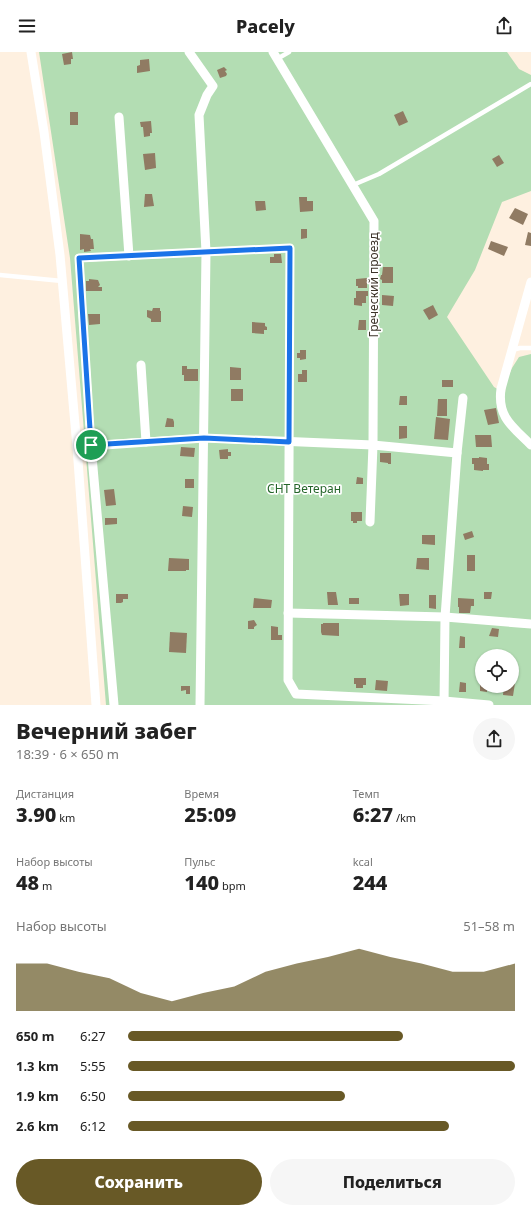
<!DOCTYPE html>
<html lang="ru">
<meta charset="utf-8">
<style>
body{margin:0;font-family:"Noto Sans",sans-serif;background:#f6f6f6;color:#222;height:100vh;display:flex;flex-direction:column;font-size:15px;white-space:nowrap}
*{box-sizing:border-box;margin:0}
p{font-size:13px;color:#767676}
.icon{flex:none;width:22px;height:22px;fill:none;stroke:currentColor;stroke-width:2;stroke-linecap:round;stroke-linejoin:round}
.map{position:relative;height:653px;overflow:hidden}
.details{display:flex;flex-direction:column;background:#fff;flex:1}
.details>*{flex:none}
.buttons{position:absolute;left:475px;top:597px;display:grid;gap:8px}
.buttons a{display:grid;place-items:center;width:44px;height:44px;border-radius:50%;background:#fff;box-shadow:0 1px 3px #0004;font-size:20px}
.pin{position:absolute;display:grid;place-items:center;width:34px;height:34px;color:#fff;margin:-17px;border:2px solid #fff;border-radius:50%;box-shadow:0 1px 4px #0007}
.round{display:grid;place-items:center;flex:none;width:42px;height:42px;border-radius:21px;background:#f6f6f6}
.headline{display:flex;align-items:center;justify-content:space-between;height:68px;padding:0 16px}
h1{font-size:22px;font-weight:800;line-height:30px}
.metrics{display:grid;grid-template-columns:repeat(3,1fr);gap:6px;height:68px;padding:4px 16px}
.metrics div{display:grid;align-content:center}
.metrics b{font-size:20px;font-weight:800}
.metrics small{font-size:11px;font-weight:400}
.metrics p{font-size:11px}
.chart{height:112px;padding:8px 16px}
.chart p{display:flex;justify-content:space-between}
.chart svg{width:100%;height:72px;margin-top:4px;fill:#685926;opacity:.7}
.action{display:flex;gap:8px;margin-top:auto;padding:8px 16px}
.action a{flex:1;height:46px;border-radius:24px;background:#685926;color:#fff;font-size:16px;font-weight:800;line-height:46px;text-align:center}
.action a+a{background:#f6f6f6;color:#222}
ul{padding:0 16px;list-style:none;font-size:13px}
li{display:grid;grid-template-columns:64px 48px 1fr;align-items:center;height:30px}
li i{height:10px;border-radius:5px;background:#685926}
header{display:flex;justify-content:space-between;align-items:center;height:52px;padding:0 16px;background:#fff;font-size:18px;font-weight:800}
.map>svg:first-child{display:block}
.green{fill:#b3ddb3;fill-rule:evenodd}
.building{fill:#907b63}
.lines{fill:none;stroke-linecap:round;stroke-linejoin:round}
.service{stroke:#fff;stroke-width:4.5}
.minor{stroke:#fff;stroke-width:9}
.route-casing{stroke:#fff;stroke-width:8}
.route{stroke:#1a73e8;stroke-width:5}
.labels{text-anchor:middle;stroke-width:3.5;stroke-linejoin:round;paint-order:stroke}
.street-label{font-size:12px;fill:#3c3329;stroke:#fff}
.park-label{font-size:12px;fill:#246529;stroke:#fff}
</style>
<header><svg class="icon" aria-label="menu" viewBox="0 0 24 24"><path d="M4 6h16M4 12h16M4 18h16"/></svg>Pacely<svg class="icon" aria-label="share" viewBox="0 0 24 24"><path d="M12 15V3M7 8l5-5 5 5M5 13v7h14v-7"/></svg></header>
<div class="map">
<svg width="531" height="653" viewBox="0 0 531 653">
<rect width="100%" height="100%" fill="#fef0e0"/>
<!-- green -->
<path class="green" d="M39,0H507L519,17L531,23V139L502,150L475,218L447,265L494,335L505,341L506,330L512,316L519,305L531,302V653H106L70,206ZM482,604H512V634H482Z"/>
<!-- building -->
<g class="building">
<polygon points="72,0 73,7 71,7 71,12 64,13 62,2"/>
<polygon points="149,7 150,19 137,21 137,14 140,13 140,8"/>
<polygon points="224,15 227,18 225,19 227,22 226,24 220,26 217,18"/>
<polygon points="403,59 408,70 399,74 394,63"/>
<rect x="70" y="60" width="8" height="13"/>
<polygon points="151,69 152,81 150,81 150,84 144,85 143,75 141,75 140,70"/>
<polygon points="155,101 156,116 145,118 143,102"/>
<polygon points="499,103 504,111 497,115 492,107"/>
<polygon points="145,142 152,142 154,154 144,155"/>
<polygon points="299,145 307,145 307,149 313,149 313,159 300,160"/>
<polygon points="255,149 265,149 266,158 256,159"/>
<polygon points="515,156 528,162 523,173 509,166"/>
<polygon points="301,177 307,177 307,186 301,187"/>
<polygon points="528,180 531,181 531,194 525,193"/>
<polygon points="80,182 90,183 91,187 93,187 94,197 90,197 91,199 84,200 84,197 80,198"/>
<polygon points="491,189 508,195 504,204 488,197"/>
<polygon points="274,202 281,202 282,211 270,211 270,205 274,205"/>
<polygon points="383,215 393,215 393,231 382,231 382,228 380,227 381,223 382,223"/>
<polygon points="367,226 367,236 358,236 358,234 356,234 356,227"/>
<polygon points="89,227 98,228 100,233 98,235 102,235 102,239 86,239 86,229 89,229"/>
<polygon points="356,239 368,239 368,244 366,244 366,251 362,251 362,254 354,253 354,246 356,246"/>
<polygon points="382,243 394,244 393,254 382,253"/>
<polygon points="433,253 438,263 429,268 423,258"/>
<polygon points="153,256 160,256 160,259 161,259 161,270 151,270 151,267 147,265 147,258 152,259"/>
<polygon points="88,262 100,262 100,272 89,273"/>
<polygon points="359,268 366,268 366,278 358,278"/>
<polygon points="252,270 265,271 265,274 267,275 267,278 264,278 264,282 252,281"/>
<polygon points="300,298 306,298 306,307 300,308 300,306 297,306 297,301 300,301"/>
<polygon points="182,314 187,314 187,317 198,317 198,329 184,329 184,323 182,323"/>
<polygon points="230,315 241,316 241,328 230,328"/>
<polygon points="302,318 307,318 307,330 298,330 298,322 302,322"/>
<rect x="442" y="328" width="11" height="7"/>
<rect x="231" y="337" width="12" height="12"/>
<polygon points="400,344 407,344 407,353 399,353"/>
<polygon points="438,347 447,347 447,364 437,364"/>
<polygon points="496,356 499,371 488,373 484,358"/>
<polygon points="436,365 450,367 448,388 434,387"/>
<polygon points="167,366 173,367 174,370 174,375 165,375"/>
<polygon points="399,374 407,374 407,386 399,387"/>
<polygon points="475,383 491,383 492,395 476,395"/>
<polygon points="181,395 195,396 194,405 180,404"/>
<polygon points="228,397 228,400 231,400 231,404 228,404 228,407 220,407 219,398"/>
<polygon points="380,401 391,401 391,412 388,412 388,411 380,410"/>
<polygon points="479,405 487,406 487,412 489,412 489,418 483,418 483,419 474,418 474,412 472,412 472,406 479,406"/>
<polygon points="357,425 363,426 363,432 356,432"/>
<rect x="185" y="427" width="9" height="9"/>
<polygon points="114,437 116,453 106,454 104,438"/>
<polygon points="183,454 193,455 192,465 182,464"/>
<polygon points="351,460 362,460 362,469 357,469 357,471 353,471 353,469 351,469"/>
<polygon points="105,466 117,466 117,472 105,473"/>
<polygon points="472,479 474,485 465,488 463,482"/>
<polygon points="422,483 435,483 435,493 422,492"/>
<rect x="467" y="503" width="8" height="16"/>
<polygon points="169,506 189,507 189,518 186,518 186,519 168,519"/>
<polygon points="417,506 429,506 429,518 416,517"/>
<polygon points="327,540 336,540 338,553 328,553"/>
<polygon points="484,540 492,540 491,547 484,547"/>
<polygon points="116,542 128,542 128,547 123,547 123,550 121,551 116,551"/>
<polygon points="399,542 409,542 409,553 400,554"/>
<polygon points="429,543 436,543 436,557 429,556"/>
<polygon points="254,546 272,548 271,556 253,556"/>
<rect x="349" y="546" width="10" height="6"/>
<polygon points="458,546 474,547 474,554 471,554 470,561 459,561 459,555 458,555"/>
<polygon points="254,568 257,573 254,575 254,577 248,577 248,569"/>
<polygon points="323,571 339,571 339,584 322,583 321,580 321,572 323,572"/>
<polygon points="271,574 278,575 278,583 282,583 282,588 271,588"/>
<polygon points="492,576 499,577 498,585 489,584"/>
<polygon points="170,580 187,581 186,601 169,600"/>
<polygon points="460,584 465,585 465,596 459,596"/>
<polygon points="354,626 366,626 366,633 363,633 363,636 356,636 356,632 354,632"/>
<polygon points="376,628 388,629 387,639 375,638"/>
<polygon points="460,630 466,631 466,640 459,640"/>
<polygon points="512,630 515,631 513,644 503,643 504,634 512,634"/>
<polygon points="480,632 482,632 482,634 487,634 487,640 480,639"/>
<polygon points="181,634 190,634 190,642 186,642 186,638 181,639"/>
</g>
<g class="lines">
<!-- service -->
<g class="service">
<polyline points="277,7 289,0"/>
<polyline points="353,133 379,122 531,32"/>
<polyline points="0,223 62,229"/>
<polyline points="512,298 520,296 531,296"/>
</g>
<!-- minor -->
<g class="minor">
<polyline points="31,0 44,80 60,203 77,395 96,653"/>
<polyline points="189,0 213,34 207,43 199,63 206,200 200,653"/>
<polyline points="273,0 374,169 373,393 370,470"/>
<polyline points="119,65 129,204"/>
<path d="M531,230L501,337C497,365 513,375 531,393"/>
<polyline points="141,313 146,390"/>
<polyline points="77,395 204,386 373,393 457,401"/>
<polyline points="288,561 445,565 531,572"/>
<polyline points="114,653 91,393 79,206 290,196 288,628 296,642 444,649 489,653"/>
<polyline points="444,653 445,565 457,401 463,346"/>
</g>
</g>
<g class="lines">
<!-- route casing -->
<g class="route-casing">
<polygon id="route" points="290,196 289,390 204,386 91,393 79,206"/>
</g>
<!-- route -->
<use href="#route" class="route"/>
</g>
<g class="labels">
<!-- street labels -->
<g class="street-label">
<text transform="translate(374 233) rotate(-90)" y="4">Греческий проезд</text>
</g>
<!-- park labels -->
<g class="park-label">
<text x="304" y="441">СНТ Ветеран</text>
</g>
</g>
</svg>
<div class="buttons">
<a><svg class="icon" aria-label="locate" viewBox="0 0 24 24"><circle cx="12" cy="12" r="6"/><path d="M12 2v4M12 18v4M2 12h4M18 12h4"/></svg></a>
</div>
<div class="pin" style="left:91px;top:393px;background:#1e9e55"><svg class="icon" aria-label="arrive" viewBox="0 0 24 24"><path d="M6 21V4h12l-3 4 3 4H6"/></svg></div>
</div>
<section class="details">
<div class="headline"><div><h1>Вечерний забег</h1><p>18:39 · 6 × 650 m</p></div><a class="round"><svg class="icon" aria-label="share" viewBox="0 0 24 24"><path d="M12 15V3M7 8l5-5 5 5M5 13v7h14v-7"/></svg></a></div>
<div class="metrics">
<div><p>Дистанция</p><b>3.90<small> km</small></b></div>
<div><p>Время</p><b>25:09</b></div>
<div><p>Темп</p><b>6:27<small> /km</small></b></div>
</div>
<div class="metrics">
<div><p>Набор высоты</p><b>48<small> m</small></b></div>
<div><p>Пульс</p><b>140<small> bpm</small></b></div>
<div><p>kcal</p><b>244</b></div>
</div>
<div class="chart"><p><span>Набор высоты</span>51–58 m</p>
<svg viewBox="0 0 160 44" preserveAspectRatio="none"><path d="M0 44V15L10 15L20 20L30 24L40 33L50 38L60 33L70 29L80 20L90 15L100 11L110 6L120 11L130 15L140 20L150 20L160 15V44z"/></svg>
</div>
<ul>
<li><b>650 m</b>6:27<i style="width:71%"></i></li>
<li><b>1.3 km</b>5:55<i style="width:100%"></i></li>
<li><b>1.9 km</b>6:50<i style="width:56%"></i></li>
<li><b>2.6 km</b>6:12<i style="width:83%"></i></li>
</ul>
<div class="action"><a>Сохранить</a><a>Поделиться</a></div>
</section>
